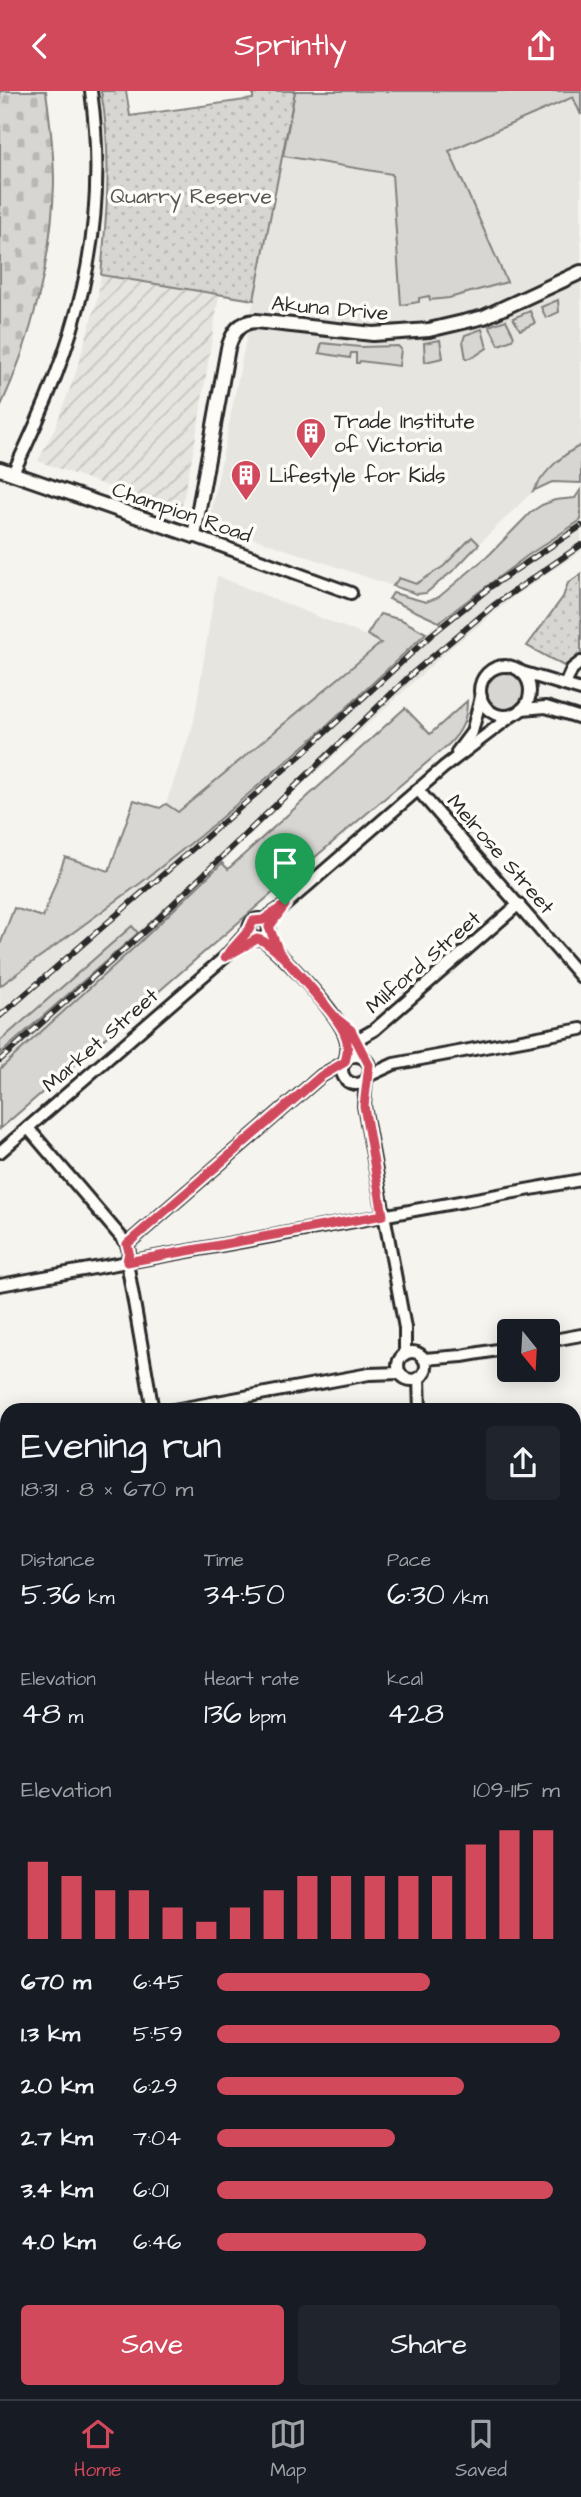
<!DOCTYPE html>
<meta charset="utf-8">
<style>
body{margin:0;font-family:"Architects Daughter",sans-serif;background:#20242c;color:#f1f3f6;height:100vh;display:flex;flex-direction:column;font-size:26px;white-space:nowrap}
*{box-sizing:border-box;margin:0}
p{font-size:23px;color:#9ea1a6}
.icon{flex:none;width:38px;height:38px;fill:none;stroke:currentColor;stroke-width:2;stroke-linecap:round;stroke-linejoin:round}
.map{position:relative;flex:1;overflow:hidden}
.details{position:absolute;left:0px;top:1312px;width:581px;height:996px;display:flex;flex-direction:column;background:#171b24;border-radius:21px 21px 0 0;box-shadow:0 4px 18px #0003}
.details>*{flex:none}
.needle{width:46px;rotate:162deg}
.buttons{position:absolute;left:497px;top:1228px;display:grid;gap:14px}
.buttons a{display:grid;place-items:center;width:63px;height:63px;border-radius:7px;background:#171b24;box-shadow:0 4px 18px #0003;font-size:35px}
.pin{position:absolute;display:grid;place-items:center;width:60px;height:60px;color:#fff;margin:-72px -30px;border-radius:50% 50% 50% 0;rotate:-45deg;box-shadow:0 0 7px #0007}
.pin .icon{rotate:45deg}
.round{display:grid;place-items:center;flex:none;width:74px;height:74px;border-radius:7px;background:#20242c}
.overview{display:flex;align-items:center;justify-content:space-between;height:119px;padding:0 21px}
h1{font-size:38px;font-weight:600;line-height:52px}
.stats{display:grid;grid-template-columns:repeat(3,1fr);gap:10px;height:119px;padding:7px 21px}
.stats div{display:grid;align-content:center}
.stats b{font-size:30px;font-weight:600}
.stats small{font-size:19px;font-weight:400}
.stats p{font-size:19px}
.chart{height:196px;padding:14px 21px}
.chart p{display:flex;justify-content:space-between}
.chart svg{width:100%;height:126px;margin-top:7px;stroke:#d1495b;stroke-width:6}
.primary-button{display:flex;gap:14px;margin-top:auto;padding:14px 21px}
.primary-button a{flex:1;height:80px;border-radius:7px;background:#d1495b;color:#fff;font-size:28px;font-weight:600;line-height:80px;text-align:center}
.primary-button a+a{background:#20242c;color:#f1f3f6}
ul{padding:0 21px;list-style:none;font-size:23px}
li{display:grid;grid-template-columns:112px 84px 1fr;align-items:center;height:52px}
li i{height:18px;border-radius:9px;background:#d1495b}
header{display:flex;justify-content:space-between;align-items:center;height:91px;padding:0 21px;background:#d1495b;color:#fff;font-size:32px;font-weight:600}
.tab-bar{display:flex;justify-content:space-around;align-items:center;height:98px;border-top:2px solid #363941;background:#171b24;font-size:19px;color:#9ea1a6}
.tab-bar a{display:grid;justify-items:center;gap:4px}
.tab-bar .on{color:#d1495b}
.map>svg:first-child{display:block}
.built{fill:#e6e5e0}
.industrial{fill:url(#industrial-furrows)}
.green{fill:#d7d6d2;stroke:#81807e;stroke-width:2}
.cemetery{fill:url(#cemetery-stones);stroke:#81807e;stroke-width:2}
.park{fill:url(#park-dots);stroke:#81807e;stroke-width:2}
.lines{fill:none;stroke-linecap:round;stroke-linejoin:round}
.minor-casing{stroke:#2b2b2b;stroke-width:16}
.tertiary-casing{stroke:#2b2b2b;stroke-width:18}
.minor{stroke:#fdfcf7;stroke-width:10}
.tertiary{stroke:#fdfcf7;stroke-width:12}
.rail-casing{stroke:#2b2b2b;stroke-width:6}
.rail{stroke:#fdfcf7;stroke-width:3.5;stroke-dasharray:10;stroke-linecap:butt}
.route-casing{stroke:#fff;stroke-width:14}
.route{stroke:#d1495b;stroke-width:9}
.labels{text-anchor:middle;stroke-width:7;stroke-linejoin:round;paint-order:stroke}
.park-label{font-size:21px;fill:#565655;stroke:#fdfcf7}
.street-label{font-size:21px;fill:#2b2b2b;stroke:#fdfcf7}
.poi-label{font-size:21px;fill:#2b2b2b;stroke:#fdfcf7;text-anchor:start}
</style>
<header><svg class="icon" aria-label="back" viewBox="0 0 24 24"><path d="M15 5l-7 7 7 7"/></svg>Sprintly<svg class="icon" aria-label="share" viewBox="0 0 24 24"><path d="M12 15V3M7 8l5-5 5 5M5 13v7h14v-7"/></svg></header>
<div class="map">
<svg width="581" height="2308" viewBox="0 0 581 2308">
<defs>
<pattern id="industrial-furrows" width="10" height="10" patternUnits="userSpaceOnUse" patternTransform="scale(1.75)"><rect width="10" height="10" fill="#e6e5e0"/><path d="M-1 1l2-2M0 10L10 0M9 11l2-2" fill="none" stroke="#c5c5c0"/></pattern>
<pattern id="cemetery-stones" width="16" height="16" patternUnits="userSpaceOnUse" patternTransform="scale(1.75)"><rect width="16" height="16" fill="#d7d6d2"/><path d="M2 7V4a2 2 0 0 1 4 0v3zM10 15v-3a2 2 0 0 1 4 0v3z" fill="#b9b8b4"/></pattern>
<pattern id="park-dots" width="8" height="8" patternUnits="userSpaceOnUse" patternTransform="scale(1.75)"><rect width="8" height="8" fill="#d7d6d2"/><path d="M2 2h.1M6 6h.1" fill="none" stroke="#b9b8b4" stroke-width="1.8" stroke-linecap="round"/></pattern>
</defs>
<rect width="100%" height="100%" fill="#f5f4ef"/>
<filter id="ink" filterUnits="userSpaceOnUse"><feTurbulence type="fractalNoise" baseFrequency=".0143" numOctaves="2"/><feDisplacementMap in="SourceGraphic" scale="14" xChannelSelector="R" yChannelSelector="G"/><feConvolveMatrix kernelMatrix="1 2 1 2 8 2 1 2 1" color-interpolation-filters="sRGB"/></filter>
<g filter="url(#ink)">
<!-- built -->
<g class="built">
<polygon points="573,6 581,24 581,354 561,365 542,385 533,400 479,453 472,447 444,475 416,493 399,487 393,495 209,432 283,65 392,82 401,214 419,212 418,207 429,205 430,209 449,207 507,190 449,60"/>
<polygon points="581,429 581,460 516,504 447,560 287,708 138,853 0,978 0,963 138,842 132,836 0,950 0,895 142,791 201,744 327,635 378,584 452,520"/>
<polygon points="217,485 381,551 178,721 166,713 194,631"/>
</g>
<!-- industrial -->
<polygon class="industrial" points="101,184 219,204 196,346 182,415 171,418 38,370 55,337 75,284 97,209"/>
<!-- green -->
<g class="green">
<polygon points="295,0 581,0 581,24 573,6 449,60 507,191 449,207 430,209 429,205 419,207 419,211 401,214 392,83 283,65"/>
<polygon points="558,209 559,221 546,227 541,216"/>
<polygon points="530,220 535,232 520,239 513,227"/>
<polygon points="506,229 514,245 512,249 499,254 489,235"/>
<polygon points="482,238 487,257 475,265 466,268 463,250 465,244"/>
<polygon points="440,249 443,267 425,271 424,252"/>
<polygon points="322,252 360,256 398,255 401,258 399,275 360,270 359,272 356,272 356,262 351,262 350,267 319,262"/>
<path d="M581,354V392L552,391L533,400C546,379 559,366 581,354Z"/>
<polygon points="581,398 581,429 527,465 439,531 389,508 393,502 426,511 439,506 490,463 531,421 542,414 555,409 575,407"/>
<polygon points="472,446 479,453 455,478 426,502 417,503 393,495 399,487 416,493 444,475"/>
<polygon points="380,523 402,529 426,542 327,635 201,744 142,791 0,895 0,854 14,817 43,826 65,766 109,780 134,709 160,717 166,713 178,721 381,552 367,544"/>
<circle cx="506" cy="600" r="19"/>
<path d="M467,610C467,628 462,640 449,653L262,811L0,1038V978L138,853L222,772L228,778L405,617L430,643Z"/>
<polygon points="132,835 138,842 0,963 0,950"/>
</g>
<!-- cemetery -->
<path class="cemetery" d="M0,0H46C50,30 54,61 54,92C52,168 32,248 0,317Z"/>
<!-- park -->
<g class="park">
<path d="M101,0H126L130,25L253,8V0H295L254,209L101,184C107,122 112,62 101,0Z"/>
<polygon points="581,483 581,564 564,575 527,555 563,506 568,492"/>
<polygon points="581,2287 581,2308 496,2308 499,2301 574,2301 574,2288"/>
<polygon points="337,2301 470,2301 468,2306 470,2308 333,2308 333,2305 338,2304"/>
</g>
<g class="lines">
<!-- minor casing -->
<g class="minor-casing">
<g id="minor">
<path d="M13,382C75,256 111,143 91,0"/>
<polyline points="194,445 351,502"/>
<circle cx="505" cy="600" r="25"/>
<polyline points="521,581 581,599"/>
<polyline points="565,594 572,578 581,571"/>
<polyline points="522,618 546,616 581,627"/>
<polyline points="457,661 472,641 481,606"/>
<polyline points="418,699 581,886"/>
<circle cx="259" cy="838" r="10"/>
<polyline points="263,829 285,814 444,676 514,623"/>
<path d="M262,848C283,864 336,920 345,944C349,953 348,961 345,971"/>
<polyline points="348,951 360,947 374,939 519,813"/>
<circle cx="356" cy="979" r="14"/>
<polyline points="368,985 394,973 581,938"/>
<polyline points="366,987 364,1015 405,1237 405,1263"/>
<polyline points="28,1037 127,1153 129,1161 127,1171 153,1320"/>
<polyline points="0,1061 225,866 249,839"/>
<polyline points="127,1153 321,985 345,971"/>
<polyline points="0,1194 581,1089"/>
<polyline points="548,1250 581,1244"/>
<circle cx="412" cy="1275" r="14"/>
<polyline points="424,1268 462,1265 509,1257"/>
<polyline points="419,1287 420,1320"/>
<polyline points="168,1320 369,1283 400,1282"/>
<polyline points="0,1350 7,1349"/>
<polyline points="574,1404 581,1403"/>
<polyline points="0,1509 7,1508"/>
<polyline points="574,1557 581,1556"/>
<polyline points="0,1643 7,1681"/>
<polyline points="574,1710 581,1708"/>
<polyline points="0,1729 7,1728"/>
<polyline points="574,1862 581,1861"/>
<polyline points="1,2143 7,2178"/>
<polyline points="28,2301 30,2308"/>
<polyline points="259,2301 260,2308"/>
<polyline points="486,2301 486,2304"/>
</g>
</g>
<!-- tertiary casing -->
<g class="tertiary-casing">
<g id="tertiary">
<path d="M0,378L194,445L228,257C233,242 238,231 256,230L373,243L429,239L484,226L581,181"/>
<polyline points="574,2018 581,2017"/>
<polyline points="574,2040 581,2038"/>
<polyline points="0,2123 7,2122"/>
<polyline points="0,2143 7,2142"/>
</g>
</g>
<!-- minor -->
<use href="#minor" class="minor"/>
<!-- tertiary -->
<use href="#tertiary" class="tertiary"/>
<!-- rail casing -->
<g class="rail-casing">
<g id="rail">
<polyline points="0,925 303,662 431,544 493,494 581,435"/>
<polyline points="0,969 147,838 414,581 494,514 581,454"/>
</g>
</g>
<!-- rail -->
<use href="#rail" class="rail"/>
</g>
</g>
<g class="lines" filter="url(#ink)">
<!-- route casing -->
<g class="route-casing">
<path id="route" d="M285,814L263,829L253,830L249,839L225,866L257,848C273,848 339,926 345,944C349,953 348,961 345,971L321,985L127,1153L129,1161L127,1171L383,1124L364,1015L369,974L351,939L336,927L279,861L269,836L285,814"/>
</g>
<!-- route -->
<use href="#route" class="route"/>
</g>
<!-- icons -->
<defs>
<g id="building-pin" transform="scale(1.575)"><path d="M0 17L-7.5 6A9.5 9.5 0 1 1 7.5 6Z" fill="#d1495b" stroke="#fdfcf7"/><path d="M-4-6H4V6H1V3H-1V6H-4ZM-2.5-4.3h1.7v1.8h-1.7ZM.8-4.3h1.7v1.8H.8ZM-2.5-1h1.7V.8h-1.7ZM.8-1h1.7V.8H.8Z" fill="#fff"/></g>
</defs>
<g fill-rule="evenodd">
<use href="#building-pin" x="311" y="342"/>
<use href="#building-pin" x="246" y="384"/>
</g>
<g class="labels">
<!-- park labels -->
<g class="park-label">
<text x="191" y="112">Quarry Reserve</text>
</g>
<!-- street labels -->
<g class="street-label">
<text transform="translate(330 217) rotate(5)" y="7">Akuna Drive</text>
<text transform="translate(182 421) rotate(19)" y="7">Champion Road</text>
<text transform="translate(501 763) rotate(49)" y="7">Melrose Street</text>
<text transform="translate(423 871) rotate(-41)" y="7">Milford Street</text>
<text transform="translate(100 949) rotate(-41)" y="7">Market Street</text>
</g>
<!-- poi labels -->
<g class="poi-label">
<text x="334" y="337">Trade Institute<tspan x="334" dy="24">of Victoria</tspan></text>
<text x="269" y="391">Lifestyle for Kids</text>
</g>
</g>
</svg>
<div class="buttons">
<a><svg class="needle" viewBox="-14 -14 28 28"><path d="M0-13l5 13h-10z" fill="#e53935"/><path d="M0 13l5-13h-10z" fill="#9ea1a6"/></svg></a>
</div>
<div class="pin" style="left:285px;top:814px;background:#1e9e55"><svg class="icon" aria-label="arrive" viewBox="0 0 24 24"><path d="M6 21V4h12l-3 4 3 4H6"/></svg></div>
<section class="details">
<div class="overview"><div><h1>Evening run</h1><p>18:31 · 8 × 670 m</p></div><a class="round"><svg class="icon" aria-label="share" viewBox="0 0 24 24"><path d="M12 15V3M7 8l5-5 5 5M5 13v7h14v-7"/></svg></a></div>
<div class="stats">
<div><p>Distance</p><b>5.36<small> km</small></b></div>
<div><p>Time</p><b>34:50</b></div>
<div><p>Pace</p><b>6:30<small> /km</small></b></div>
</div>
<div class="stats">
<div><p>Elevation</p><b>48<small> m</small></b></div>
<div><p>Heart rate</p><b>136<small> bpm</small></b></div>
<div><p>kcal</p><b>428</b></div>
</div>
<div class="chart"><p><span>Elevation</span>109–115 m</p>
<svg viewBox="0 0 160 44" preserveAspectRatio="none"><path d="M5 44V17M15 44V22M25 44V27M35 44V27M45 44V33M55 44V38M65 44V33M75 44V27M85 44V22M95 44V22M105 44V22M115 44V22M125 44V22M135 44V11M145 44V6M155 44V6"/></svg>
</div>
<ul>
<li><b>670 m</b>6:45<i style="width:62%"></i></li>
<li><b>1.3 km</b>5:59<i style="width:100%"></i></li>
<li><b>2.0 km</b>6:29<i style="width:72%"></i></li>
<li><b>2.7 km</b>7:04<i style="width:52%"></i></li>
<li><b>3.4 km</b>6:01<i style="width:98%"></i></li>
<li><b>4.0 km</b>6:46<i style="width:61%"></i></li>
</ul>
<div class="primary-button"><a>Save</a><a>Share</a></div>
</section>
</div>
<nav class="tab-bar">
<a class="on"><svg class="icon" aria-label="home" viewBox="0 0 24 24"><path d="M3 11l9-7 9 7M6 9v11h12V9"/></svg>Home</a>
<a><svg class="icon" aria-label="map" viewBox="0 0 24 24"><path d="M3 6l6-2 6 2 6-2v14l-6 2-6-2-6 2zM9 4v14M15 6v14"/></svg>Map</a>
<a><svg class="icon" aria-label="saved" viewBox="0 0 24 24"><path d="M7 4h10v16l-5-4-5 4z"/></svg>Saved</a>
</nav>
